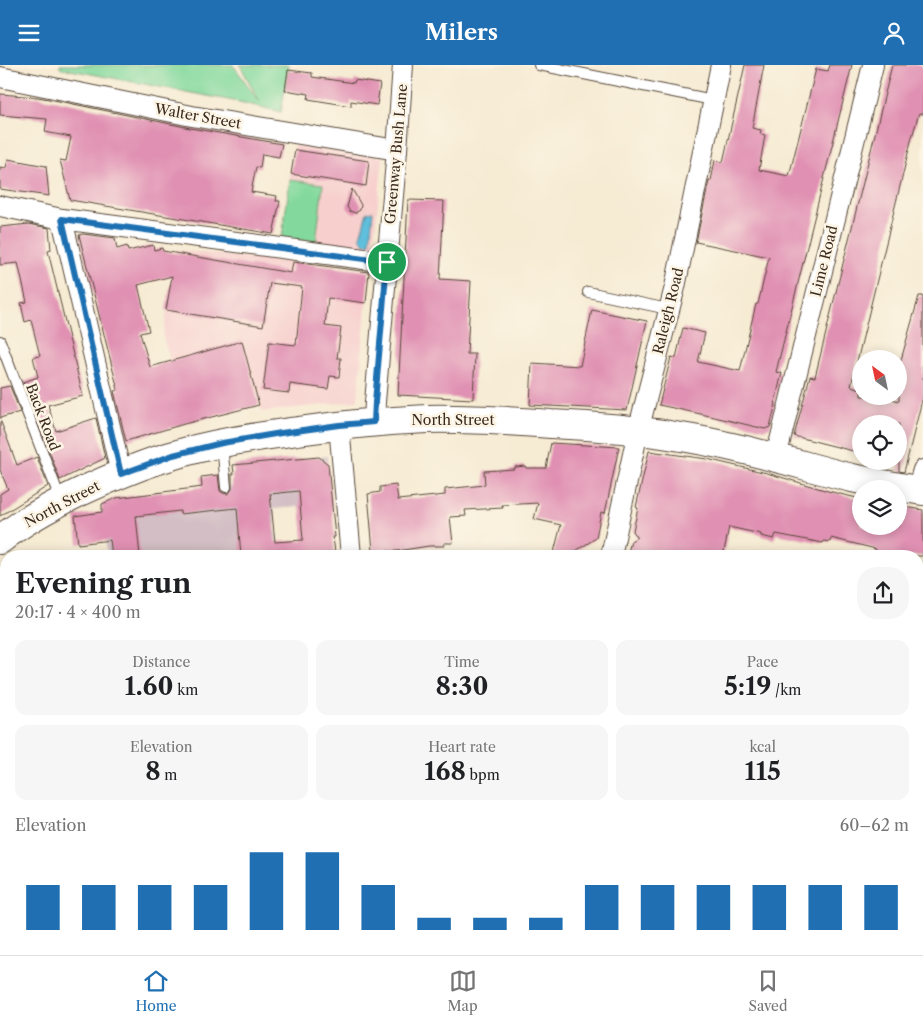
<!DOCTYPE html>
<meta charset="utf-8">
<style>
body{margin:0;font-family:"Libre Caslon Text",serif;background:#f6f6f6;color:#202124;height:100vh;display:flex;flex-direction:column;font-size:19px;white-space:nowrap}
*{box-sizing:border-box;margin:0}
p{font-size:16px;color:#757577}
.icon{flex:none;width:28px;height:28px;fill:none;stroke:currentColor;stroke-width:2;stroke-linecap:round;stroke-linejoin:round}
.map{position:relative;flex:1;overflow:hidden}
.drawer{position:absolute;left:0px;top:485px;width:924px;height:405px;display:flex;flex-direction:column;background:#fff;border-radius:20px 20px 0 0;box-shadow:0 2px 12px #0003}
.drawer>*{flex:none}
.needle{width:32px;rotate:327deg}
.buttons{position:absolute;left:852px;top:285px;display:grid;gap:10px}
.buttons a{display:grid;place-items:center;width:55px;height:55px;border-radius:50%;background:#fff;box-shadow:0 2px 12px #0003;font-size:25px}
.pin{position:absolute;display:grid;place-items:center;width:42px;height:42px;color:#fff;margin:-21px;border:2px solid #fff;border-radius:50%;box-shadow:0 1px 5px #0007}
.round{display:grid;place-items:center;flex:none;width:52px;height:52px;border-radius:20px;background:#f6f6f6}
.headline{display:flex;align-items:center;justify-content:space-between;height:85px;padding:0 15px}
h1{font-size:28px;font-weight:700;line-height:38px}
.metrics{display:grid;grid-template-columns:repeat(3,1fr);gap:8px;height:85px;padding:5px 15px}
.metrics div{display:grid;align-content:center;border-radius:12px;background:#f6f6f6;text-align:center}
.metrics b{font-size:25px;font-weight:700}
.metrics small{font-size:14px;font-weight:400}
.metrics p{font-size:14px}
.chart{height:140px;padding:10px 15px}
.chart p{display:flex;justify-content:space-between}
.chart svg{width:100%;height:90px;margin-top:5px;stroke:#1f6fb2;stroke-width:6}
header{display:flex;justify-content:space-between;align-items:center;height:65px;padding:0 15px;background:#1f6fb2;color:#fff;font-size:22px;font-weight:700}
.dock{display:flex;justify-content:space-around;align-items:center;height:70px;border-top:1px solid #e0e0e0;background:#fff;font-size:14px;color:#757577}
.dock a{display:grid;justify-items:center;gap:2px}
.dock .active{color:#1f6fb2}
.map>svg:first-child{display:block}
.built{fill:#f7d0ce}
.industrial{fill:#d2bec4}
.green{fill:#83d99d;stroke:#5f825e}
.water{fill:#5fbfdd;stroke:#4d747e}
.building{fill:#e090b2;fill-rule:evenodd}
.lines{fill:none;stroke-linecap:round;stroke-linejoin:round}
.lane-casing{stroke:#574739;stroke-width:12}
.street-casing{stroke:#574739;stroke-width:22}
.secondary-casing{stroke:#574739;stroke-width:30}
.lane{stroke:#fff;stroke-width:10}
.street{stroke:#fff;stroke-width:20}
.secondary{stroke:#fff;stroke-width:28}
.route-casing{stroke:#fff;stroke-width:10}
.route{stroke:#1f6fb2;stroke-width:6}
.labels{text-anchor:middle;stroke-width:5;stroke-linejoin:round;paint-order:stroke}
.street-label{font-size:14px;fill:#3b2a1e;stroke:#fcf5e5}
</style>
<header><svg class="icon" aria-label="menu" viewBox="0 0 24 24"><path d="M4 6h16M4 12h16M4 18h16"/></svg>Milers<svg class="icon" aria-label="person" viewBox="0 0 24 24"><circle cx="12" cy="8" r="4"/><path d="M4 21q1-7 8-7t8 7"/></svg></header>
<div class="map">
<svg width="923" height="890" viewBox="0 0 923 890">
<rect width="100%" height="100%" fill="#fcf5e5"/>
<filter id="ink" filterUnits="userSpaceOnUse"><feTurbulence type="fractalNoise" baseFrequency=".02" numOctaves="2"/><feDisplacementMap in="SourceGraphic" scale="10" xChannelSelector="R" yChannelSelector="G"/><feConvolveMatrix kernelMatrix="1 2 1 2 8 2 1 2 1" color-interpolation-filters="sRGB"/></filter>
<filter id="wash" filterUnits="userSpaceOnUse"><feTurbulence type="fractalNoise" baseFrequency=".0096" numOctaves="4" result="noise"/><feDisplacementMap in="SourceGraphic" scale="20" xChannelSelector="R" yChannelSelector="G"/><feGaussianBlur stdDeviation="1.12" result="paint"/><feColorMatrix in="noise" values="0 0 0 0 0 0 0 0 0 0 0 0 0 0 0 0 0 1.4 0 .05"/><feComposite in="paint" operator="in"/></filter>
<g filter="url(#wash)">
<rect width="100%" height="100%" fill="#f6ebd3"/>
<!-- built -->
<g class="built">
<polygon points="294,80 383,92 373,183 282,173"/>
<polygon points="176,185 369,205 358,334 356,336 262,347 247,294 174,309 163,272"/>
</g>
<!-- industrial -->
<polygon class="industrial" points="327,391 330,439 274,444 278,491 107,491 102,439 116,433 202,423 201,412 213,411 215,423 235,421 233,400"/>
<!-- green -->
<g class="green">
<polygon points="60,0 233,0 260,37 240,0 289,0 281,47 244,38 60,3"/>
<polygon points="290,115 323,119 316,177 282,173"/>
</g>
<!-- water -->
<polygon class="water" points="373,146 370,178 368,179 365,179 362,176 360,172 367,147"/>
<g id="blocks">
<!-- building -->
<g class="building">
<polygon points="745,0 764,0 752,63 761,65 760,69 765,70 759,105 789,111 816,4 828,6 830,0 852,0 776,307 782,308 775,337 776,338 770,362 765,364 710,351 659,340 671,292 676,293 683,263 705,268 698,297 740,306 756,239 758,239 769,192 696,177 709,116 711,116 715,95 723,97"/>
<polygon points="892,0 922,0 922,2 923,2 923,49 919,48 912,72 851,321 861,324 861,331 880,331 899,336 899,302 919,231 923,231 923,331 904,407 899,406 899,359 861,359 861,388 794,371 810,311 815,312"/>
<polygon points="288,5 312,8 312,12 354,18 355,15 380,19 377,40 351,36 351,41 308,34 309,29 285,25"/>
<polygon points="0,29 37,32 49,34 190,63 282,79 279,92 262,89 260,103 256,102 251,127 277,131 276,136 280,136 273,169 70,135 60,95 66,96 71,72 45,67 47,54 0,50"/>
<polygon points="295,85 369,96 366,121 291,109"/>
<polygon points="8,94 46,101 49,131 0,124 0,102 6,103"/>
<polygon points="352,124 361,140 360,145 355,148 350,146 347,142"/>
<polygon points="408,135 444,136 440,214 471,216 467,289 475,289 473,334 398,330"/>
<polygon points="29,159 49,163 51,185 48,186 83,331 48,340 56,366 96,353 105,393 60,415 23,317 38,312 33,292 40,291 31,255 25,257 23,248 21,238 27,237 18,198 0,200 0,162"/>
<polygon points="83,169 115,173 117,184 127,181 128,186 153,180 154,185 162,183 163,186 291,208 293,197 369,207 366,238 328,233 325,261 341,263 337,293 341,293 339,312 330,311 328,324 290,319 289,328 263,325 269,277 296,280 302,222 270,218 263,261 166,245 172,211 138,220 149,266 140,268 150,302 242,276 259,340 184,359 126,376 114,326 118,325 79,170"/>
<polygon points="592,245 647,256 627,345 530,340 532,298 580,301"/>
<polygon points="10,321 20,347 0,353 0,323"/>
<polygon points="0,357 1,357 17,400 37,392 48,421 0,451 0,429 8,424 0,405"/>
<polygon points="551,378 619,382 605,448 601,447 596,473 568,491 553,491 561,460 534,454 538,438 502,440 503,443 465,445 466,451 450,452 453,478 444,478 445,481 429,481 397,486 373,486 368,429 380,427 380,422 396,420 398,435 445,430 445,424 485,420 484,406 514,404 515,402 525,401 526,403 546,403"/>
<polygon points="649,386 707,394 728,399 767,408 828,426 861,434 861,461 899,461 899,441 923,445 923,491 875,491 876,484 831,473 830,477 824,476 823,478 776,469 774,474 761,471 761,469 729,462 723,491 627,491 631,476 637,472 633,466 638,443 636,442"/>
<path d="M319,392L328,399L335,472H333L335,487H332V491H241L237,443L180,449V446L136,451L140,491H112L110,475L78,479L75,451L102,447V439L116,433L202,422L201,412L218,410L220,426L223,428L227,429L230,427L232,424V409H234L233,400ZM299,426L303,475L275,477L270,429Z"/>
</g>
</g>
</g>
<g filter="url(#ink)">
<use href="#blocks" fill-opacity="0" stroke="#574739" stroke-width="1"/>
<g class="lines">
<!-- lane casing -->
<g class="lane-casing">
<g id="lane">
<polyline points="539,0 713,35"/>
<polyline points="588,227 668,244"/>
<polyline points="0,276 61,436"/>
<polyline points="222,379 226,422"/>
<polyline points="918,512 923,514"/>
<polyline points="918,836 923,837"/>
<polyline points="417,884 444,890"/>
<polyline points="126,890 128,884"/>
</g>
</g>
<!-- street casing -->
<g class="street-casing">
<g id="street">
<polyline points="0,12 192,51 397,85"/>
<polyline points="0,141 62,154 387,197"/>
<polyline points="62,154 121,409"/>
<polyline points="374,357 375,337 397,85 403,0"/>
<polyline points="339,361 351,491"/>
<polyline points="776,392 873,0"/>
<polyline points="917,425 923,405"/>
<polyline points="611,491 638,366 675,222 721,0"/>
<polyline points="918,596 923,597"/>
<polyline points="0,648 6,649"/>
<polyline points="918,734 923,735"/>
<polyline points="772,884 795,890"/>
<polyline points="203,890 204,884"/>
<polyline points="521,890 522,884"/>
<polyline points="701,890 703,884"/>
</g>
</g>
<!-- secondary casing -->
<g class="secondary-casing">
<path id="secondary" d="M0,475C23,456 51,441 78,428C108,414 139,400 171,391C212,378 256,372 298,366C341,360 384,356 427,354C468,353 510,356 551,359C593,361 634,364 675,371C735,380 793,398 852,413C876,418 899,422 923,426"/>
</g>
<!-- lane -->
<use href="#lane" class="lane"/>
<!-- street -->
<use href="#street" class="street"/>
<!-- secondary -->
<use href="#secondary" class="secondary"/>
</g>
</g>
<g class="lines" filter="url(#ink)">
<!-- route casing -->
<g class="route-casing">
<polygon id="route" points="62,154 387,197 375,337 374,357 339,360 281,368 222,378 173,390 121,409"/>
</g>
<!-- route -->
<use href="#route" class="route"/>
</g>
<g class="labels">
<!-- street labels -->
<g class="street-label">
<text transform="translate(198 51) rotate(10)" y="5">Walter Street</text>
<text transform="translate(396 89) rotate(-85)" y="5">Greenway Bush Lane</text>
<text transform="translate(824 196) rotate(-76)" y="5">Lime Road</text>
<text transform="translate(668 246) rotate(-76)" y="5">Raleigh Road</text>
<text transform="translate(43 352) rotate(69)" y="5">Back Road</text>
<text x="453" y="360">North Street</text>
<text transform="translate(62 439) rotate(-28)" y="5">North Street</text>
</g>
</g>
</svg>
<div class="buttons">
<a><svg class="needle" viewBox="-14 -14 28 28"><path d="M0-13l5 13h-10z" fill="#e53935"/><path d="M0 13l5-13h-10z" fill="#757577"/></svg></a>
<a><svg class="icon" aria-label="locate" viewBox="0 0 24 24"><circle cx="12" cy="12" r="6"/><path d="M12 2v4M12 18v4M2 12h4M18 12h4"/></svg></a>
<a><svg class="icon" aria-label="layers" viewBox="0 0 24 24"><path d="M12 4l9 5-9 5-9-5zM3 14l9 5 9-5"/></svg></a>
</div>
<div class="pin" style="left:387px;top:197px;background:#1e9e55"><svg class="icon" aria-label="arrive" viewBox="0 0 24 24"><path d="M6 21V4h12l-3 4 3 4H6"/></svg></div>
<section class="drawer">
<div class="headline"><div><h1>Evening run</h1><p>20:17 · 4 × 400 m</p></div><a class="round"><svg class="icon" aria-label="share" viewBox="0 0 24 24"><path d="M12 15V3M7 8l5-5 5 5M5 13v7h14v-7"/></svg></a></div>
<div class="metrics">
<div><p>Distance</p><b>1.60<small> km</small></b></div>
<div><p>Time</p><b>8:30</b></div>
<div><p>Pace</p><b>5:19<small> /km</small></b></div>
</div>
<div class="metrics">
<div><p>Elevation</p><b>8<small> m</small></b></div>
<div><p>Heart rate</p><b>168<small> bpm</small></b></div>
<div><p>kcal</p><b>115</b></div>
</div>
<div class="chart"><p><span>Elevation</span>60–62 m</p>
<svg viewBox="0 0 160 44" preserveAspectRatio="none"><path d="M5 44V22M15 44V22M25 44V22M35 44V22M45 44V6M55 44V6M65 44V22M75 44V38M85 44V38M95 44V38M105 44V22M115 44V22M125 44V22M135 44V22M145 44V22M155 44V22"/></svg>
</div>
</section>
</div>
<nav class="dock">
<a class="active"><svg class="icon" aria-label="home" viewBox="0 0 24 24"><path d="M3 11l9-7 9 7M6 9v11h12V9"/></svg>Home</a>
<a><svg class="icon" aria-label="map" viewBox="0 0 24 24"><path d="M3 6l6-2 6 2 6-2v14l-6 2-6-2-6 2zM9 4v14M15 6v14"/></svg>Map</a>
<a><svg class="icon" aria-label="saved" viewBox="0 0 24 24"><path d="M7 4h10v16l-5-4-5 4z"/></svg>Saved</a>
</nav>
